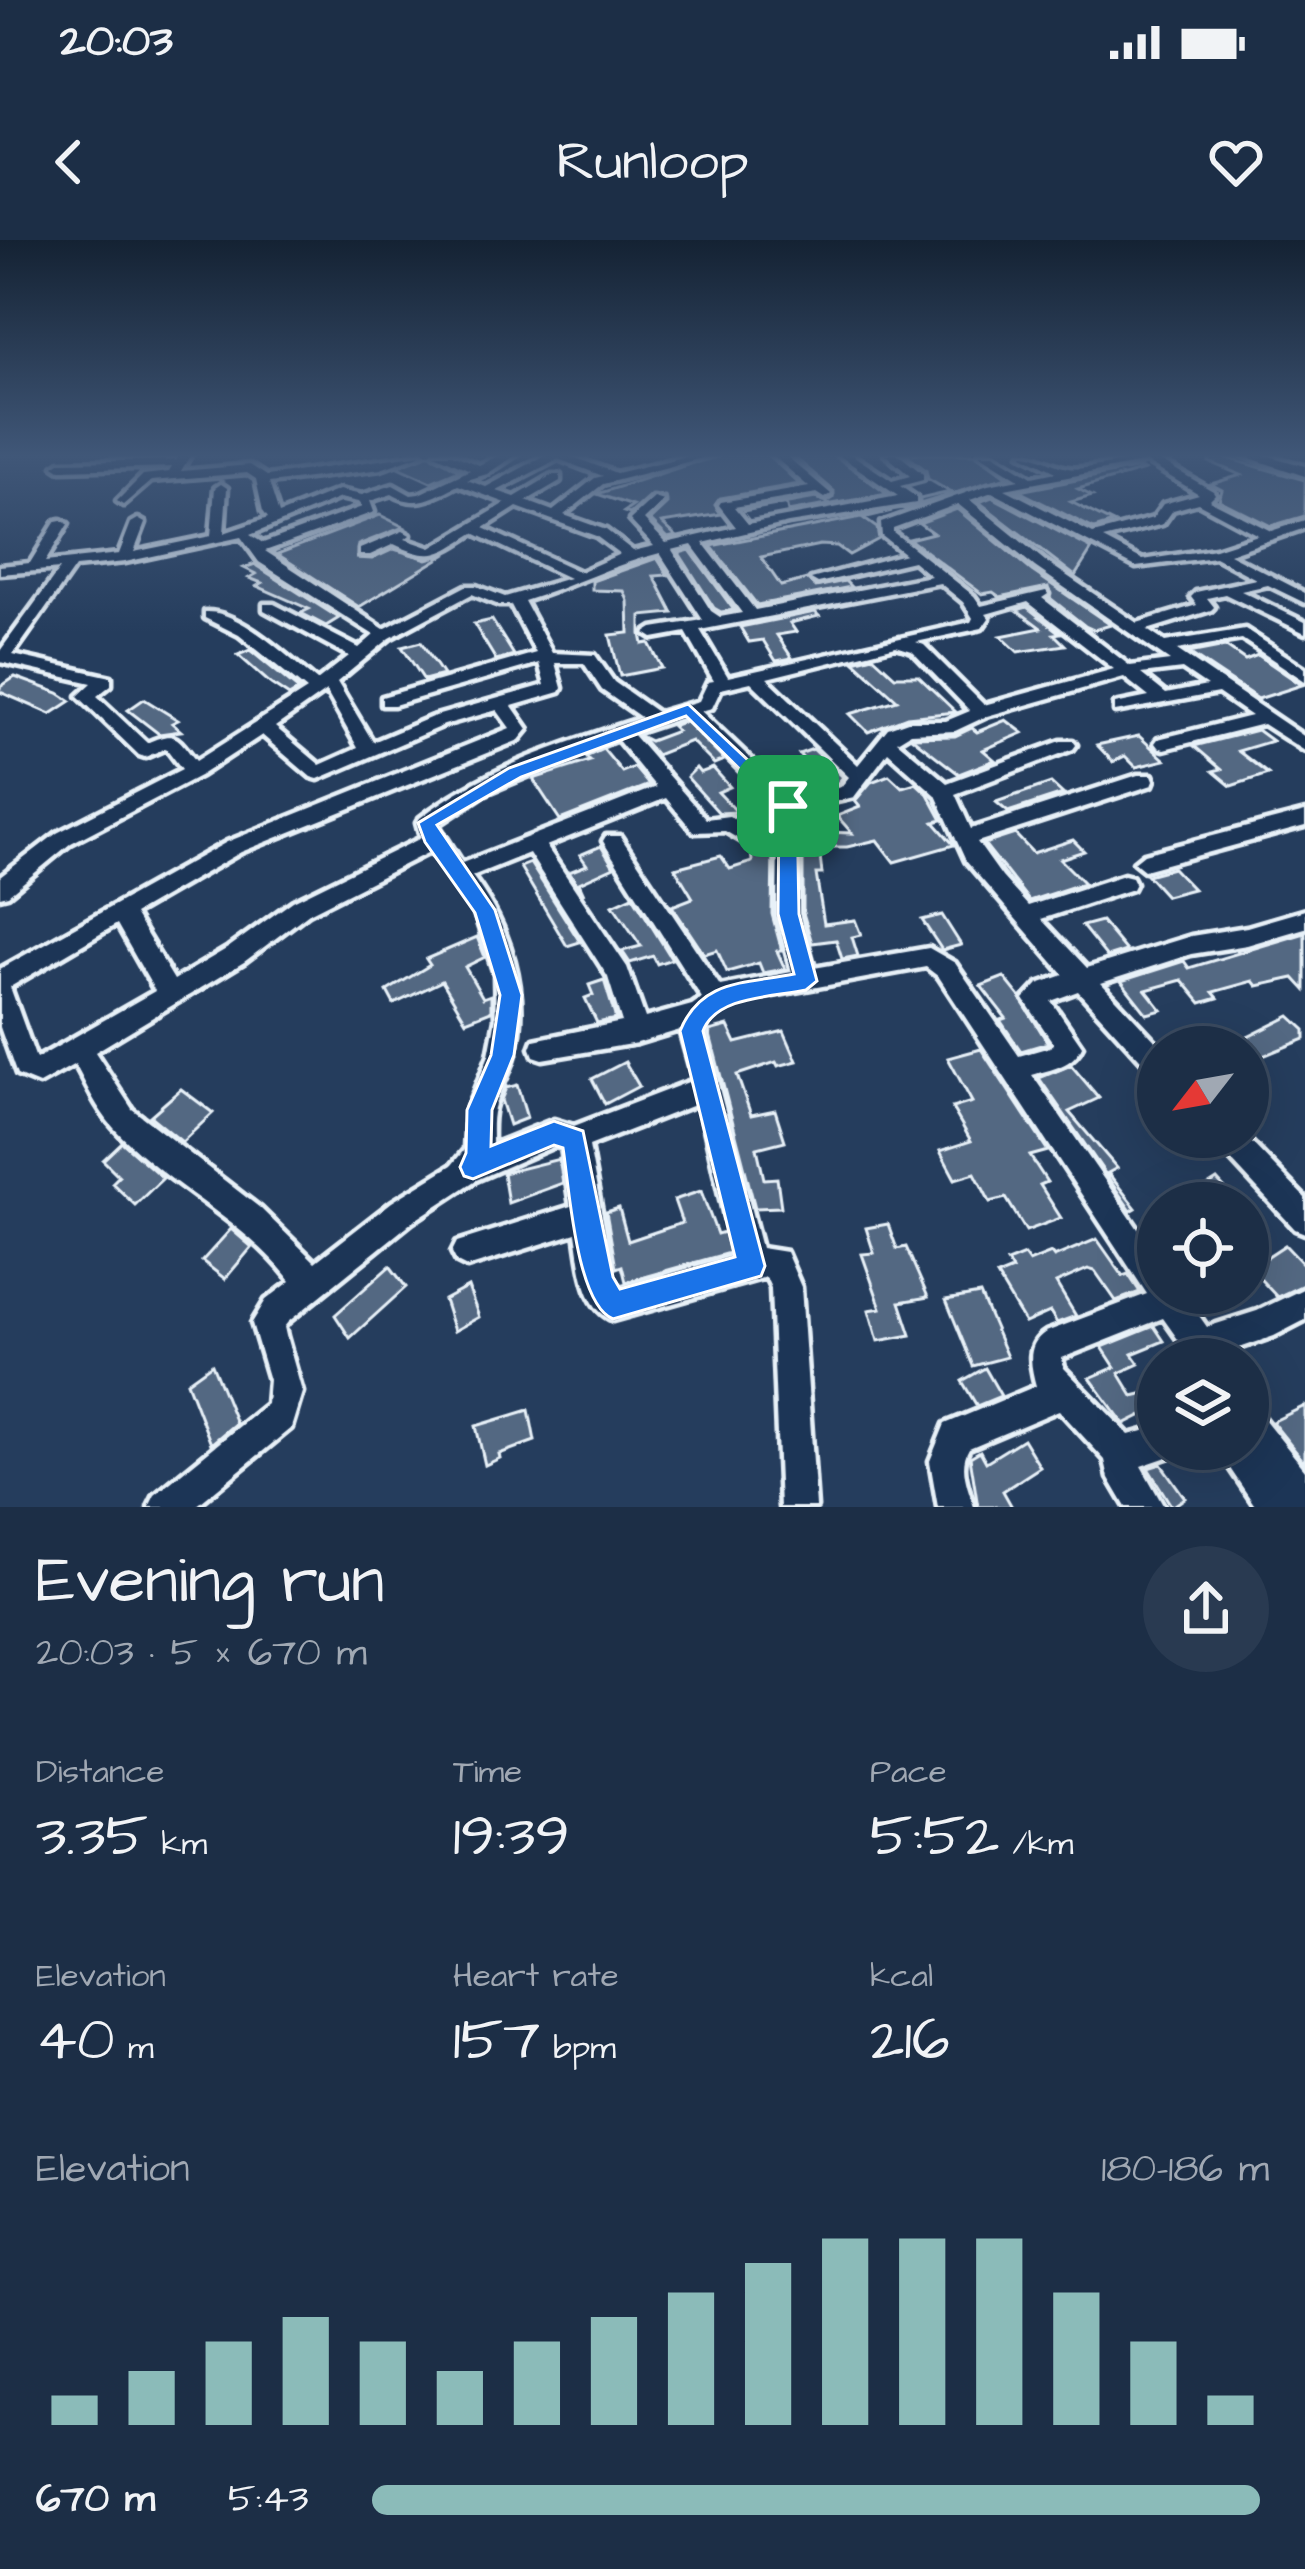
<!DOCTYPE html>
<meta charset="utf-8">
<style>
body{margin:0;font-family:"Architects Daughter",sans-serif;background:#293a51;color:#f1f3f6;height:100vh;display:flex;flex-direction:column;font-size:45px;white-space:nowrap}
*{box-sizing:border-box;margin:0}
p{font-size:39px;color:#a0a8b3}
.icon{flex:none;width:66px;height:66px;fill:none;stroke:currentColor;stroke-width:2;stroke-linecap:round;stroke-linejoin:round}
.map{position:relative;height:1267px;overflow:hidden}
.panel{display:flex;flex-direction:column;background:#1c2e46;flex:1}
.panel>*{flex:none}
.needle{width:78px;rotate:239deg}
.fabs{position:absolute;left:1137px;top:786px;display:grid;gap:24px}
.fabs a{display:grid;place-items:center;width:132px;height:132px;border-radius:50%;background:#1c2e46;box-shadow:0 12px 48px #0002,0 0 0 3px #3a4a5f;font-size:60px}
.pin{position:absolute;display:grid;place-items:center;width:102px;height:102px;color:#fff;margin:-51px;border-radius:24px;box-shadow:0 6px 18px #0006}
.round{display:grid;place-items:center;flex:none;width:126px;height:126px;border-radius:63px;background:#293a51}
.headline{display:flex;align-items:center;justify-content:space-between;height:204px;padding:0 36px}
h1{font-size:66px;font-weight:600;line-height:90px}
.metrics{display:grid;grid-template-columns:repeat(3,1fr);gap:18px;height:204px;padding:12px 36px}
.metrics div{display:grid;align-content:center}
.metrics b{font-size:60px;font-weight:600}
.metrics small{font-size:33px;font-weight:400}
.metrics p{font-size:33px}
.chart{height:336px;padding:24px 36px}
.chart p{display:flex;justify-content:space-between}
.chart svg{width:100%;height:216px;margin-top:12px;stroke:#8bbbb9;stroke-width:6}
ul{padding:0 36px;list-style:none;font-size:39px}
li{display:grid;grid-template-columns:192px 144px 1fr;align-items:center;height:90px}
li i{height:30px;border-radius:15px;background:#8bbbb9}
.status{display:flex;justify-content:space-between;align-items:center;height:84px;padding:0 60px;background:#1c2e46;direction:ltr}
.status svg{height:33px;fill:currentColor}
header{display:flex;justify-content:space-between;align-items:center;height:156px;padding:0 36px;background:#1c2e46;font-size:54px;font-weight:600}
.map>svg:first-child{display:block}
.building{fill:#536782;stroke:#e8f1f8;stroke-width:3}
.lines{fill:none;stroke-linecap:round;stroke-linejoin:round}
.minor-casing{stroke:#e8f1f8;stroke-width:9}
.major-casing{stroke:#e8f1f8;stroke-width:9}
.minor{fill:#1d3557;fill-rule:evenodd}
.major{fill:#1d3557;fill-rule:evenodd}
.route{fill:#1a73e8;stroke:#fff;stroke-width:3;fill-rule:evenodd}
</style>
<div class="status"><b>20:03</b><svg viewBox="0 0 49 12"><path d="M0 12V9h3v3zM5 12V6h3v6zM10 12V3h3v9zM15 12V0h3v12zM26 1h20v11H26zM47 4h2v5h-2z"/></svg></div>
<header><svg class="icon" aria-label="back" viewBox="0 0 24 24"><path d="M15 5l-7 7 7 7"/></svg>Runloop<svg class="icon" aria-label="heart" viewBox="0 0 24 24"><path d="M12 20l-8-8c-3-5 5-10 8-4 3-6 11-1 8 4z"/></svg></header>
<div class="map">
<svg width="1305" height="1267" viewBox="0 0 1305 1267">
<rect width="100%" height="100%" fill="#253d5d"/>
<filter id="ink" filterUnits="userSpaceOnUse"><feTurbulence type="fractalNoise" baseFrequency=".00833" numOctaves="2"/><feDisplacementMap in="SourceGraphic" scale="24" xChannelSelector="R" yChannelSelector="G"/><feConvolveMatrix kernelMatrix="1 2 1 2 8 2 1 2 1" color-interpolation-filters="sRGB"/></filter>
<g filter="url(#ink)">
<!-- building -->
<g class="building">
<polygon points="426,214 431,214 459,230 431,242 398,227"/>
<polygon points="721,214 767,214 799,244 720,258 715,265 721,274 662,283 676,296 668,298 650,280 667,264 665,257 651,255 630,274 624,272 633,266 597,254"/>
<polygon points="791,214 833,214 887,254 788,272 786,263 743,271 816,258 827,262 833,258 834,251"/>
<polygon points="905,214 975,214 1007,237 920,264 920,259 950,252 928,239 926,230"/>
<polygon points="1212,214 1305,240 1305,276 1271,286 1219,260 1222,250 1211,244 1241,235 1209,222"/>
<polygon points="1140,228 1144,230 1078,249 1092,256 1071,262 1113,283 1094,289 1019,251"/>
<polygon points="992,257 1092,309 1075,336 979,262"/>
<polygon points="957,269 1032,331 1111,385 1094,390 1085,386 1050,358 1048,347 1000,357 993,352 982,354 909,299 933,293 919,283"/>
<polygon points="892,271 863,278 877,288 879,299 849,315 837,306 820,305 761,317 781,346 807,339 816,347 845,341 851,347 757,365 711,306"/>
<polygon points="380,275 404,287 358,305 357,318 372,319 394,309 427,319 448,313 359,367 277,314"/>
<polygon points="690,310 734,370 721,372 714,368 679,313"/>
<polygon points="657,318 668,335 654,336 673,373 641,376 641,394 643,404 649,403 662,428 620,436 610,395 629,393 628,361 624,351 592,350 592,341"/>
<polygon points="255,324 257,326 339,378 326,386 301,373 309,369 257,346 262,343 249,338 256,334 244,328"/>
<polygon points="1027,367 1060,393 1054,394 1065,405 1018,412 1001,396 1041,388 1017,370"/>
<polygon points="815,372 819,376 790,383 796,392 777,395 792,418 776,421 763,400 749,402 740,387"/>
<polygon points="492,380 514,415 496,420 474,384"/>
<polygon points="421,402 443,435 424,440 402,407"/>
<polygon points="1225,406 1245,420 1258,415 1302,445 1258,459 1189,413"/>
<polygon points="250,410 299,450 289,456 271,444 238,415"/>
<polygon points="873,416 895,436 918,436 956,472 907,477 868,492 850,474 897,460 854,421"/>
<polygon points="15,437 59,453 71,461 51,474 0,452 0,447"/>
<polygon points="144,459 178,480 172,483 181,491 159,494 128,470"/>
<polygon points="1006,480 1023,493 983,510 995,520 959,534 911,497 955,496 972,488 977,492"/>
<polygon points="685,481 724,520 714,524 691,501 656,515 640,496 650,501 677,491 672,486"/>
<polygon points="1257,490 1272,501 1238,511 1268,534 1231,546 1213,531 1221,529 1194,506"/>
<polygon points="1139,496 1165,520 1136,527 1125,516 1113,522 1097,505"/>
<polygon points="603,509 622,532 634,527 649,545 560,580 533,539 590,521 586,517"/>
<polygon points="813,509 843,537 838,543 811,549 790,527 805,521 799,514"/>
<polygon points="696,528 700,533 713,528 730,547 718,552 737,572 719,573 687,537"/>
<polygon points="889,535 902,547 916,543 928,554 942,580 934,582 954,605 894,622 877,600 847,607 819,607 822,634 816,634 824,684 855,680 861,695 852,697 858,716 842,719 836,700 812,703 803,673 803,591 852,593 837,576 860,567 855,561 871,542"/>
<polygon points="1051,543 1063,554 1008,572 996,562"/>
<polygon points="1015,594 1033,613 1073,600 1084,611 1060,619 1084,643 1029,661 984,604"/>
<polygon points="601,606 614,627 579,643 584,654 569,632 587,625 580,615"/>
<polygon points="773,607 772,674 782,711 777,711 785,729 763,733 759,723 727,732 717,710 704,714 672,666 693,658 675,628 721,616 730,629 752,622 751,609"/>
<polygon points="530,623 580,702 567,706 520,627"/>
<polygon points="1173,628 1193,649 1166,656 1147,635"/>
<polygon points="633,656 672,719 657,724 653,716 630,723 622,711 641,706 613,665"/>
<polygon points="942,675 961,705 942,710 922,680"/>
<polygon points="1101,681 1126,711 1107,717 1082,686"/>
<polygon points="1305,693 1305,750 1294,738 1257,746 1253,741 1213,752 1218,758 1201,763 1182,740 1146,750 1162,770 1147,774 1121,741 1184,721 1189,728"/>
<polygon points="477,697 485,717 465,727 483,758 491,755 491,771 466,781 442,741 394,764 387,751 430,725 426,719"/>
<polygon points="1004,737 1020,757 1048,803 1021,811 1000,780 1006,778 981,746"/>
<polygon points="604,740 616,779 597,783 585,758 593,755 589,745"/>
<polygon points="1290,776 1305,790 1305,799 1248,822 1248,797"/>
<polygon points="728,786 736,803 784,791 797,821 778,826 776,822 737,835 751,875 775,870 785,901 757,908 764,939 777,938 781,967 755,968 709,791"/>
<polygon points="981,809 1048,911 1030,916 1047,942 1040,945 1061,978 1026,991 1006,958 990,962 975,933 955,939 940,911 971,901 952,868 972,862 948,818"/>
<polygon points="625,822 639,846 605,864 592,839"/>
<polygon points="1071,825 1099,858 1069,872 1117,928 1108,933 1136,968 1131,971 1039,838"/>
<polygon points="517,845 527,878 509,885 501,860 506,848"/>
<polygon points="181,849 213,873 182,902 150,876"/>
<polygon points="122,902 163,938 135,965 112,943 119,936 103,920"/>
<polygon points="559,919 563,943 508,963 503,933"/>
<polygon points="1217,940 1238,963 1181,963"/>
<polygon points="701,951 717,994 724,992 729,1013 626,1042 622,1026 616,1028 606,972 619,968 628,1001 682,983 674,960"/>
<polygon points="888,984 897,1009 906,1007 928,1057 900,1062 911,1095 878,1101 869,1070 881,1068 862,1014 874,1013 866,988"/>
<polygon points="231,989 252,1007 225,1039 202,1021"/>
<polygon points="1097,999 1123,1036 1128,1034 1140,1052 1116,1061 1095,1031 1088,1029 1056,1043 1076,1076 1057,1083 1050,1072 1025,1083 997,1036 1012,1030 1007,1022 1024,1015 1029,1022 1051,1013 1054,1017"/>
<polygon points="1285,1005 1305,1026 1305,1044 1277,1057 1250,1028"/>
<polygon points="390,1026 406,1047 350,1098 335,1075"/>
<polygon points="468,1047 479,1077 454,1091 444,1060"/>
<polygon points="980,1054 1007,1117 973,1126 946,1060"/>
<polygon points="1154,1086 1164,1101 1132,1114 1139,1124 1119,1133 1133,1156 1158,1150 1158,1167 1124,1184 1090,1138 1115,1127 1102,1107"/>
<polygon points="212,1124 236,1183 211,1204 187,1142"/>
<polygon points="985,1128 1001,1156 977,1166 962,1141"/>
<polygon points="1305,1166 1305,1223 1272,1182"/>
<polygon points="529,1170 535,1201 499,1214 500,1218 485,1225 476,1186"/>
<polygon points="1023,1199 1040,1227 1003,1251 1012,1267 978,1267 970,1217 980,1211 986,1222"/>
<polygon points="1161,1224 1185,1258 1172,1267 1148,1228"/>
</g>
<g class="lines">
<!-- minor casing -->
<g class="minor-casing">
<g id="minor">
<path d="M179,214H191L181,231L250,225L267,236L422,214L381,229L269,243L279,274L339,250L362,255L393,245L411,255L419,254L470,230L435,214H452L479,225L502,214H517L487,234L467,240L486,247L548,214H565L616,233L696,214H717L603,244L564,275L606,290L633,311L654,306L630,280L654,258L664,261L644,280L666,303L736,287L719,265L721,262L809,247L771,214H784L831,254L825,258L817,253L734,267L748,284L898,256L837,214H851L892,241L910,236L885,214H898L923,234V240L900,246L916,257V263L788,283L703,303L755,370L931,336L913,321L818,343L811,339L905,314L882,296L881,283L988,245L1019,239L979,214H994L1032,237L1056,232L1021,214C1040,214 1050,225 1068,228C1086,232 1148,214 1176,214L1159,220L1213,251L1215,254L1209,260L1271,291L1305,280V288L1229,314L1305,353V363L1268,345L1241,351L1305,382V393L1225,354L1207,358L1214,367L1211,370L1147,390L1165,402L1245,389L1305,428V441L1242,399L1177,410L1305,497V511L1263,484L1164,509L1158,507L1155,503L1158,499L1251,476L1218,453L1115,472V464L1149,457L1124,437L987,476L955,491L910,493L897,501L947,543L1061,501H1073L1076,505L1073,509L955,554L971,589L1138,535H1152L1154,540L1152,545L977,602L1002,637L1028,666L1124,635L1132,637L1135,643L1132,649L1041,679L1087,728L1191,696L1247,687L1305,670V688L1247,705L1191,714L1101,743L1161,807H1158V832L1149,829L1078,751L1051,761L1082,806C1073,826 1052,829 1032,835L1158,1018V1053H1183L1207,1087L1257,1071L1305,1048V1080L1274,1096L1225,1113L1227,1119H1192L1163,1078L1062,1118L1064,1128L1129,1195L1158,1187V1209H1173L1170,1216L1141,1226L1164,1267H1126L1109,1238L1105,1220L1059,1170L969,1208C958,1226 968,1248 974,1267H938L930,1221L945,1184L1036,1146C1031,1126 1025,1105 1046,1092L1147,1054L939,737L926,727L735,762L709,780L704,791L761,1008L786,1012L801,1047L816,1267H780L771,1048L766,1037L613,1080C582,1067 581,1022 576,993L467,1027L457,1022L452,1012L457,1002L571,966L562,908L554,906L476,940L412,982L288,1082L284,1087L286,1096L302,1152L291,1188L195,1267H149L155,1255L267,1164L269,1140L252,1083L266,1060L291,1041C242,978 167,946 114,888C97,869 87,846 75,824L39,844L17,835L0,787V729L227,602L510,488L497,470L444,485L318,539L311,537L262,495L201,535L71,603L8,655L0,657V637L57,593L182,529L166,508L145,517L139,515L78,456L92,443L0,422V411L60,329L0,334V326L30,323L56,281L61,280L68,284L45,322L119,314L131,283L138,279L145,283L134,312L211,296L215,248L221,244L227,248L224,293L268,278L263,271L256,239L247,233L151,241L123,265L117,261L143,235L169,232L172,227L60,230L54,226L60,222L176,220ZM558,219L603,236L595,238L553,271L526,261L560,241V235H552L515,257L497,251ZM1146,222L1199,254L1163,264L1153,278L1093,294L1005,249ZM458,245L506,263L431,308L405,299L410,295L403,291L360,309V315H370L394,304C433,322 439,315 474,293L569,338L505,357L476,346H466L384,389L265,311L374,272L370,261L392,254C417,269 434,257 458,245ZM992,252L1136,327L1215,317L1256,339L1196,352L1191,357L1197,365L1137,383L1045,321L970,260ZM340,258L358,262L362,267L263,303L250,295ZM1198,263L1258,295L1215,309L1143,320L1103,299L1163,284L1173,270ZM958,264L1035,327L1170,421L1130,426L1042,358L1048,354L1046,351L981,366L974,356L893,292V288ZM517,267L596,296L620,314L580,332L484,288ZM241,297L259,322L374,395L359,408L274,364H264V370L349,416L317,441C290,419 240,370 205,372V378L239,395L307,450L196,521C177,498 177,489 147,503L97,456L111,445V437L13,415L75,327L125,322ZM692,305L742,373L720,377L711,371L672,310ZM660,313L703,380L653,388L645,393L653,398L686,392L714,441L708,442L699,461L658,473L614,442L595,415L552,413L524,361C571,347 613,324 660,313ZM940,343L963,362L973,378L971,382L728,437L700,390ZM472,354L499,365H511L536,413L382,457V465H394L539,423L545,445L432,477L373,502L337,442L390,398ZM1028,362L1114,429L984,465L924,405L916,402L982,388L989,378L986,374ZM896,406L912,411L970,471L946,481H908L888,488L858,525L767,438ZM555,423H584L602,450L642,478C566,503 483,528 420,578L417,583L421,598L293,661L228,708L174,740L134,674L241,612L519,500L528,489L512,466L560,452L562,448ZM1182,429L1207,446L1166,454L1141,434ZM751,442L849,537L841,547L792,558L701,471L712,468L721,449ZM326,451L358,508L320,525L275,487ZM686,476L778,568V587L753,590L729,576L706,579L632,494ZM617,499L656,547L462,623L438,585L486,553ZM888,512L936,555L966,621L1064,735L1038,744L1024,759L1054,804L1050,807L1019,816L955,723L929,708L814,728L799,674L798,570L854,557ZM666,558L694,592L725,591L749,605L778,602L777,674L792,732L720,746L620,596H606L603,601L606,606L702,758L692,765L645,778L627,727L546,606ZM431,611L475,673L495,734L496,779L489,815L467,870L465,909L452,925L392,962L315,1022L260,968L132,869L95,812L244,722L309,673ZM529,613L608,737L622,782L534,800L531,808L534,816L543,819L637,803L680,790L693,837L691,841L574,886L554,880L492,905C492,893 491,879 494,868C499,849 510,833 515,814C531,751 510,687 472,636ZM117,684L155,751L36,819L10,747ZM699,863L734,1016L620,1048L613,1037L589,906Z"/>
<polygon points="1305,572 1305,586 1144,630 1134,622 1144,614"/>
<polygon points="1215,897 1246,897 1305,958 1305,993 1295,989 1218,906"/>
<polygon points="1248,1169 1260,1174 1305,1230 1305,1267 1256,1267 1217,1209 1248,1209"/>
</g>
</g>
<!-- major casing -->
<g class="major-casing">
<polygon id="major" points="1238,214 1262,214 1305,226 1305,236"/>
</g>
<!-- minor -->
<use href="#minor" class="minor"/>
<!-- major -->
<use href="#major" class="major"/>
</g>
</g>
<!-- sky -->
<linearGradient id="sky" x2="0" y2="1"><stop stop-color="#142233"/><stop offset="0.55" stop-color="#405778"/><stop offset="1" stop-color="#405778" stop-opacity="0"/></linearGradient>
<rect width="1305" height="392" fill="url(#sky)"/>
<!-- route -->
<path class="route" d="M688,464L797,566L799,674L817,741L806,750C773,757 716,756 703,791L765,1026L761,1036L613,1079C576,1064 569,946 563,908L554,905L473,939L464,936L460,927L466,913L467,870L491,815L500,755L475,673L425,602L418,583L509,528ZM686,476L779,568L778,674L794,734C744,744 701,739 680,791L735,1017L620,1049L613,1037L583,891L554,881L491,906L492,870L514,815L522,755L495,670L437,585L521,537Z"/>
</svg>
<div class="fabs">
<a><svg class="needle" viewBox="-14 -14 28 28"><path d="M0-13l5 13h-10z" fill="#e53935"/><path d="M0 13l5-13h-10z" fill="#a0a8b3"/></svg></a>
<a><svg class="icon" aria-label="locate" viewBox="0 0 24 24"><circle cx="12" cy="12" r="6"/><path d="M12 2v4M12 18v4M2 12h4M18 12h4"/></svg></a>
<a><svg class="icon" aria-label="layers" viewBox="0 0 24 24"><path d="M12 4l9 5-9 5-9-5zM3 14l9 5 9-5"/></svg></a>
</div>
<div class="pin" style="left:788px;top:566px;background:#1e9e55"><svg class="icon" aria-label="arrive" viewBox="0 0 24 24"><path d="M6 21V4h12l-3 4 3 4H6"/></svg></div>
</div>
<section class="panel">
<div class="headline"><div><h1>Evening run</h1><p>20:03 · 5 × 670 m</p></div><a class="round"><svg class="icon" aria-label="share" viewBox="0 0 24 24"><path d="M12 15V3M7 8l5-5 5 5M5 13v7h14v-7"/></svg></a></div>
<div class="metrics">
<div><p>Distance</p><b>3.35<small> km</small></b></div>
<div><p>Time</p><b>19:39</b></div>
<div><p>Pace</p><b>5:52<small> /km</small></b></div>
</div>
<div class="metrics">
<div><p>Elevation</p><b>40<small> m</small></b></div>
<div><p>Heart rate</p><b>157<small> bpm</small></b></div>
<div><p>kcal</p><b>216</b></div>
</div>
<div class="chart"><p><span>Elevation</span>180–186 m</p>
<svg viewBox="0 0 160 44" preserveAspectRatio="none"><path d="M5 44V38M15 44V33M25 44V27M35 44V22M45 44V27M55 44V33M65 44V27M75 44V22M85 44V17M95 44V11M105 44V6M115 44V6M125 44V6M135 44V17M145 44V27M155 44V38"/></svg>
</div>
<ul>
<li><b>670 m</b>5:43<i style="width:99%"></i></li>
</ul>
</section>
